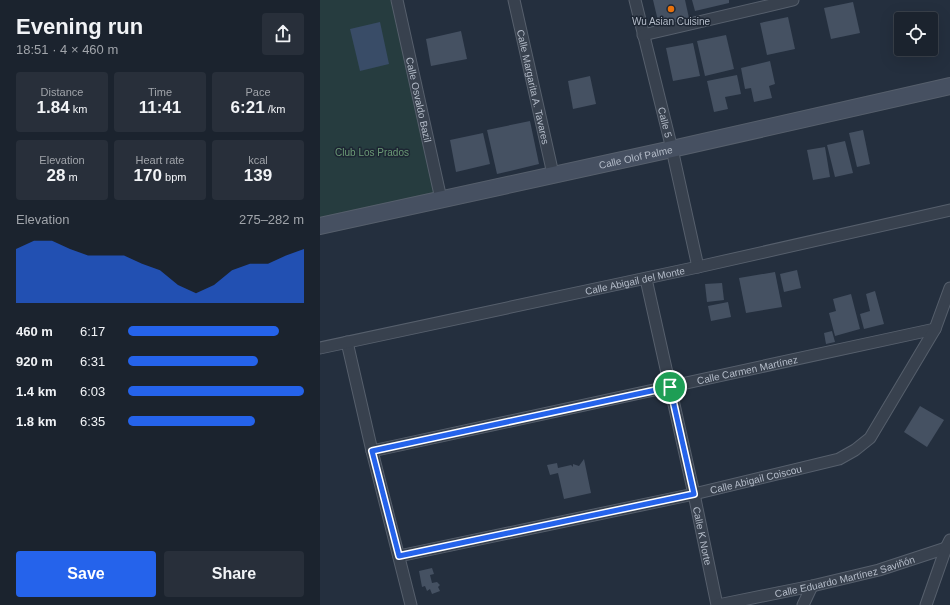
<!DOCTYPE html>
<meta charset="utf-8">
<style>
body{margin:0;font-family:Arial,sans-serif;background:#282f3a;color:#f1f3f6;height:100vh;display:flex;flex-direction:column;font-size:15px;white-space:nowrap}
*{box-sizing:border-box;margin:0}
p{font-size:13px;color:#a0a4aa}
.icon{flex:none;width:22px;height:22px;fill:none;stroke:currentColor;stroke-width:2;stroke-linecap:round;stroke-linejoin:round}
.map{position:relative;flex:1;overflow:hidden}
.panel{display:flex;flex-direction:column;background:#1b232e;width:320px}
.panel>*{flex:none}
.tools{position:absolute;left:574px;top:12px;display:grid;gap:8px}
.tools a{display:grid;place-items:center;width:44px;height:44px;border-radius:4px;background:#1b232e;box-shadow:0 4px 16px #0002,0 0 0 1px #39404a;font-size:20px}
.pin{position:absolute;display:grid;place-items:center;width:34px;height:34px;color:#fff;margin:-17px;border:2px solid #fff;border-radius:50%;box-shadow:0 1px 4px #0007}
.round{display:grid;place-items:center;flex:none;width:42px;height:42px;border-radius:4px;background:#282f3a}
.summary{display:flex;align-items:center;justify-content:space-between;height:68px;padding:0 16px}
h1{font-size:22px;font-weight:700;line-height:30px}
.metrics{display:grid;grid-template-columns:repeat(3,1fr);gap:6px;height:68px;padding:4px 16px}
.metrics div{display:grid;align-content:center;border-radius:4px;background:#282f3a;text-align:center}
.metrics b{font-size:17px;font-weight:700}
.metrics small{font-size:11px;font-weight:400}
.metrics p{font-size:11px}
.chart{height:112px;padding:8px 16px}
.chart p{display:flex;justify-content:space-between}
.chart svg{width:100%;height:72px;margin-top:4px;fill:#2563eb;opacity:.7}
.button{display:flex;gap:8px;margin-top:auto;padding:8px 16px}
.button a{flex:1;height:46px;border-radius:4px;background:#2563eb;color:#fff;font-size:16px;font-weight:700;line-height:46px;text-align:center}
.button a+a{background:#282f3a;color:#f1f3f6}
ul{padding:0 16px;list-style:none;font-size:13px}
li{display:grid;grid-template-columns:64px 48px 1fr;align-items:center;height:30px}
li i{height:10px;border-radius:5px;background:#2563eb}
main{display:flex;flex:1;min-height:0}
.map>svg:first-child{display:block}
.green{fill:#263c3f}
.water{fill:#394c67}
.building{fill:#455162}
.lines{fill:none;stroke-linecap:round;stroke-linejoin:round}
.street-casing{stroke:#565f6c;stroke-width:13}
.secondary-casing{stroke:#565f6c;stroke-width:18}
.street{stroke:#38414e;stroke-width:11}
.secondary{stroke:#465061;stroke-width:16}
.route-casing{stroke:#fff;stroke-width:8}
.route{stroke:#2563eb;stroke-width:5}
.food-dot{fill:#e8710a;stroke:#1d2633;stroke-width:1.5}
.labels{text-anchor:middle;stroke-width:3;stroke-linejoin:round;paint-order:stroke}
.poi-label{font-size:10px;fill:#b4bcc9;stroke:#1d2633}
.street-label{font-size:10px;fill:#b4bcc9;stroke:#1d2633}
.park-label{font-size:10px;fill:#6b9a76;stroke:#1d2633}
</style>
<main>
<section class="panel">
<div class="summary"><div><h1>Evening run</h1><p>18:51 · 4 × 460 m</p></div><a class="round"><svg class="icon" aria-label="share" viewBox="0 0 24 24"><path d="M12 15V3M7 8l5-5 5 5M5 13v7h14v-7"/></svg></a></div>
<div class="metrics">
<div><p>Distance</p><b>1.84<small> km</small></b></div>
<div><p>Time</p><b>11:41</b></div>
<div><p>Pace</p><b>6:21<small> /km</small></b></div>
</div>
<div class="metrics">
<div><p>Elevation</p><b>28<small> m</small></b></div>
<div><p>Heart rate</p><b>170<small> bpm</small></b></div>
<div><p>kcal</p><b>139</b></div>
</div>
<div class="chart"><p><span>Elevation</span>275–282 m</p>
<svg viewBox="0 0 160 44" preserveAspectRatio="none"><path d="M0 44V11L10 6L20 6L30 11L40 15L50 15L60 15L70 20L80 24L90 33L100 38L110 33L120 24L130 20L140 20L150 15L160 11V44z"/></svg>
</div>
<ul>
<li><b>460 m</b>6:17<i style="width:86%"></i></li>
<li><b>920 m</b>6:31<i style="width:74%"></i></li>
<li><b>1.4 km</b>6:03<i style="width:100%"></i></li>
<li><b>1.8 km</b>6:35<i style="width:72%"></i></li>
</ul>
<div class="button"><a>Save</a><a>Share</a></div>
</section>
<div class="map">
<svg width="630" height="605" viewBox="0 0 630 605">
<rect width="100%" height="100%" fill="#242f3e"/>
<!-- green -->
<polygon class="green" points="0,0 71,0 115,195 0,220"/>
<!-- water -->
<polygon class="water" points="60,22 69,64 40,71 30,29"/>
<!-- building -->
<g class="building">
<polygon points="333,0 365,0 369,18 339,25"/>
<polygon points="372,0 409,0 409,3 375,11"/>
<polygon points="533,2 540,33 511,39 504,8"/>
<polygon points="468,17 475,49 447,55 440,23"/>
<polygon points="141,31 147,59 111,66 106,39"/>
<polygon points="406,35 414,69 385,76 377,41"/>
<polygon points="373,43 380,76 353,81 346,48"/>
<polygon points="450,61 455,84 449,86 452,98 434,102 431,88 425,89 421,68"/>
<polygon points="417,75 421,94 405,97 408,109 394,112 387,81"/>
<polygon points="270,76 276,104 253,109 248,81"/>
<polygon points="210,121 219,164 177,174 167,130"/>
<polygon points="543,130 550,164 537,167 529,133"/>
<polygon points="163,133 170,164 136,172 130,140"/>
<polygon points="525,141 533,173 515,177 507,145"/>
<polygon points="505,147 510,177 493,180 487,150"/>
<polygon points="477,270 481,288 464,292 460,274"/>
<polygon points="455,272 462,307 426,313 419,278"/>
<polygon points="402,283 404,300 387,302 385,284"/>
<polygon points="555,291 564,324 544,329 540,314 550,311 546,294"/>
<polygon points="531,294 540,329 515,336 509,313 516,311 513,299"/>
<polygon points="408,302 411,317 391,321 388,306"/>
<polygon points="512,331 515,342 506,344 504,333"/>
<polygon points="600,406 624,420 607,447 584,432"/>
<polygon points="264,459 271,493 244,499 238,473 230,475 227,465 237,463 238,468 251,465 253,467 253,464 259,466"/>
<polygon points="112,568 114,574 110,575 112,583 117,582 120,585 118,587 120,591 112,594 110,589 107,591 105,586 102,587 99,571"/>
</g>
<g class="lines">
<!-- street casing -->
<g class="street-casing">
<g id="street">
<path id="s1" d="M77,0L121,199"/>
<path id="s2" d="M194,0L233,174"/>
<path id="s3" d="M315,0L352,149L378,267"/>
<polyline points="323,35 473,0"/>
<path id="s4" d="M326,279L374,494L397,605"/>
<polyline points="27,342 52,451 91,605"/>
<path id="s5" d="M0,348L378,267L630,210"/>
<path id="s6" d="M52,451L615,329"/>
<path id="s7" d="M79,556L374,494L519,459L535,450L550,438L615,329L630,288"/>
<path id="s8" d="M398,605L492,586L559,570L626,548"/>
<polyline points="483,605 492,586"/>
<polyline points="606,605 626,548 630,540"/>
</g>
</g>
<!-- secondary casing -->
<g class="secondary-casing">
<g id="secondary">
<path id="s9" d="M0,226L352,149L630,86"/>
</g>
</g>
<!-- street -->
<use href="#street" class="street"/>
<!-- secondary -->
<use href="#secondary" class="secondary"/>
</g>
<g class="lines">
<!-- route casing -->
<g class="route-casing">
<polygon id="route" points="350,387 374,494 79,556 52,451"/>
</g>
<!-- route -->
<use href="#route" class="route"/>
</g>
<!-- markers -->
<circle class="food-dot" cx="351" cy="9" r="4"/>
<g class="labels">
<!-- poi labels -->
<g class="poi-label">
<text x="351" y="25">Wu Asian Cuisine</text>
</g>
<!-- street labels -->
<g class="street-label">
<text dy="4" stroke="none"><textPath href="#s2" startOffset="89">Calle Margarita A. Tavares</textPath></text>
<text dy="4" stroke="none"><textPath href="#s1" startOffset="102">Calle Osvaldo Bazil</textPath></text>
<text dy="4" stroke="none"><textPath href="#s3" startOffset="126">Calle 5</textPath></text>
<text dy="4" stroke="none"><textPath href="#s9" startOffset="323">Calle Olof Palme</textPath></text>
<text dy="4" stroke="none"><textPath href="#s5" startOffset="322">Calle Abigail del Monte</textPath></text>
<text dy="4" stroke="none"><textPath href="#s6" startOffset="384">Calle Carmen Martínez</textPath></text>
<text dy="4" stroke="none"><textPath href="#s7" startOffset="365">Calle Abigail Coiscou</textPath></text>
<text dy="4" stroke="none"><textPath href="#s4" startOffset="263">Calle K Norte</textPath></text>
<text dy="4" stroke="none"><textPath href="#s8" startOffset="130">Calle Eduardo Martínez Saviñón</textPath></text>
</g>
<!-- park labels -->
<g class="park-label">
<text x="52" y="156">Club Los Prados</text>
</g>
</g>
</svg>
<div class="tools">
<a><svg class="icon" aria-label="locate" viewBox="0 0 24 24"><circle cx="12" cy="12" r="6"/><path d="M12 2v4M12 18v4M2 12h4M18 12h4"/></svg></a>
</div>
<div class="pin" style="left:350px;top:387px;background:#1e9e55"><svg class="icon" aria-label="arrive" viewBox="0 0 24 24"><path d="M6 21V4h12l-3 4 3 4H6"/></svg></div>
</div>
</main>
